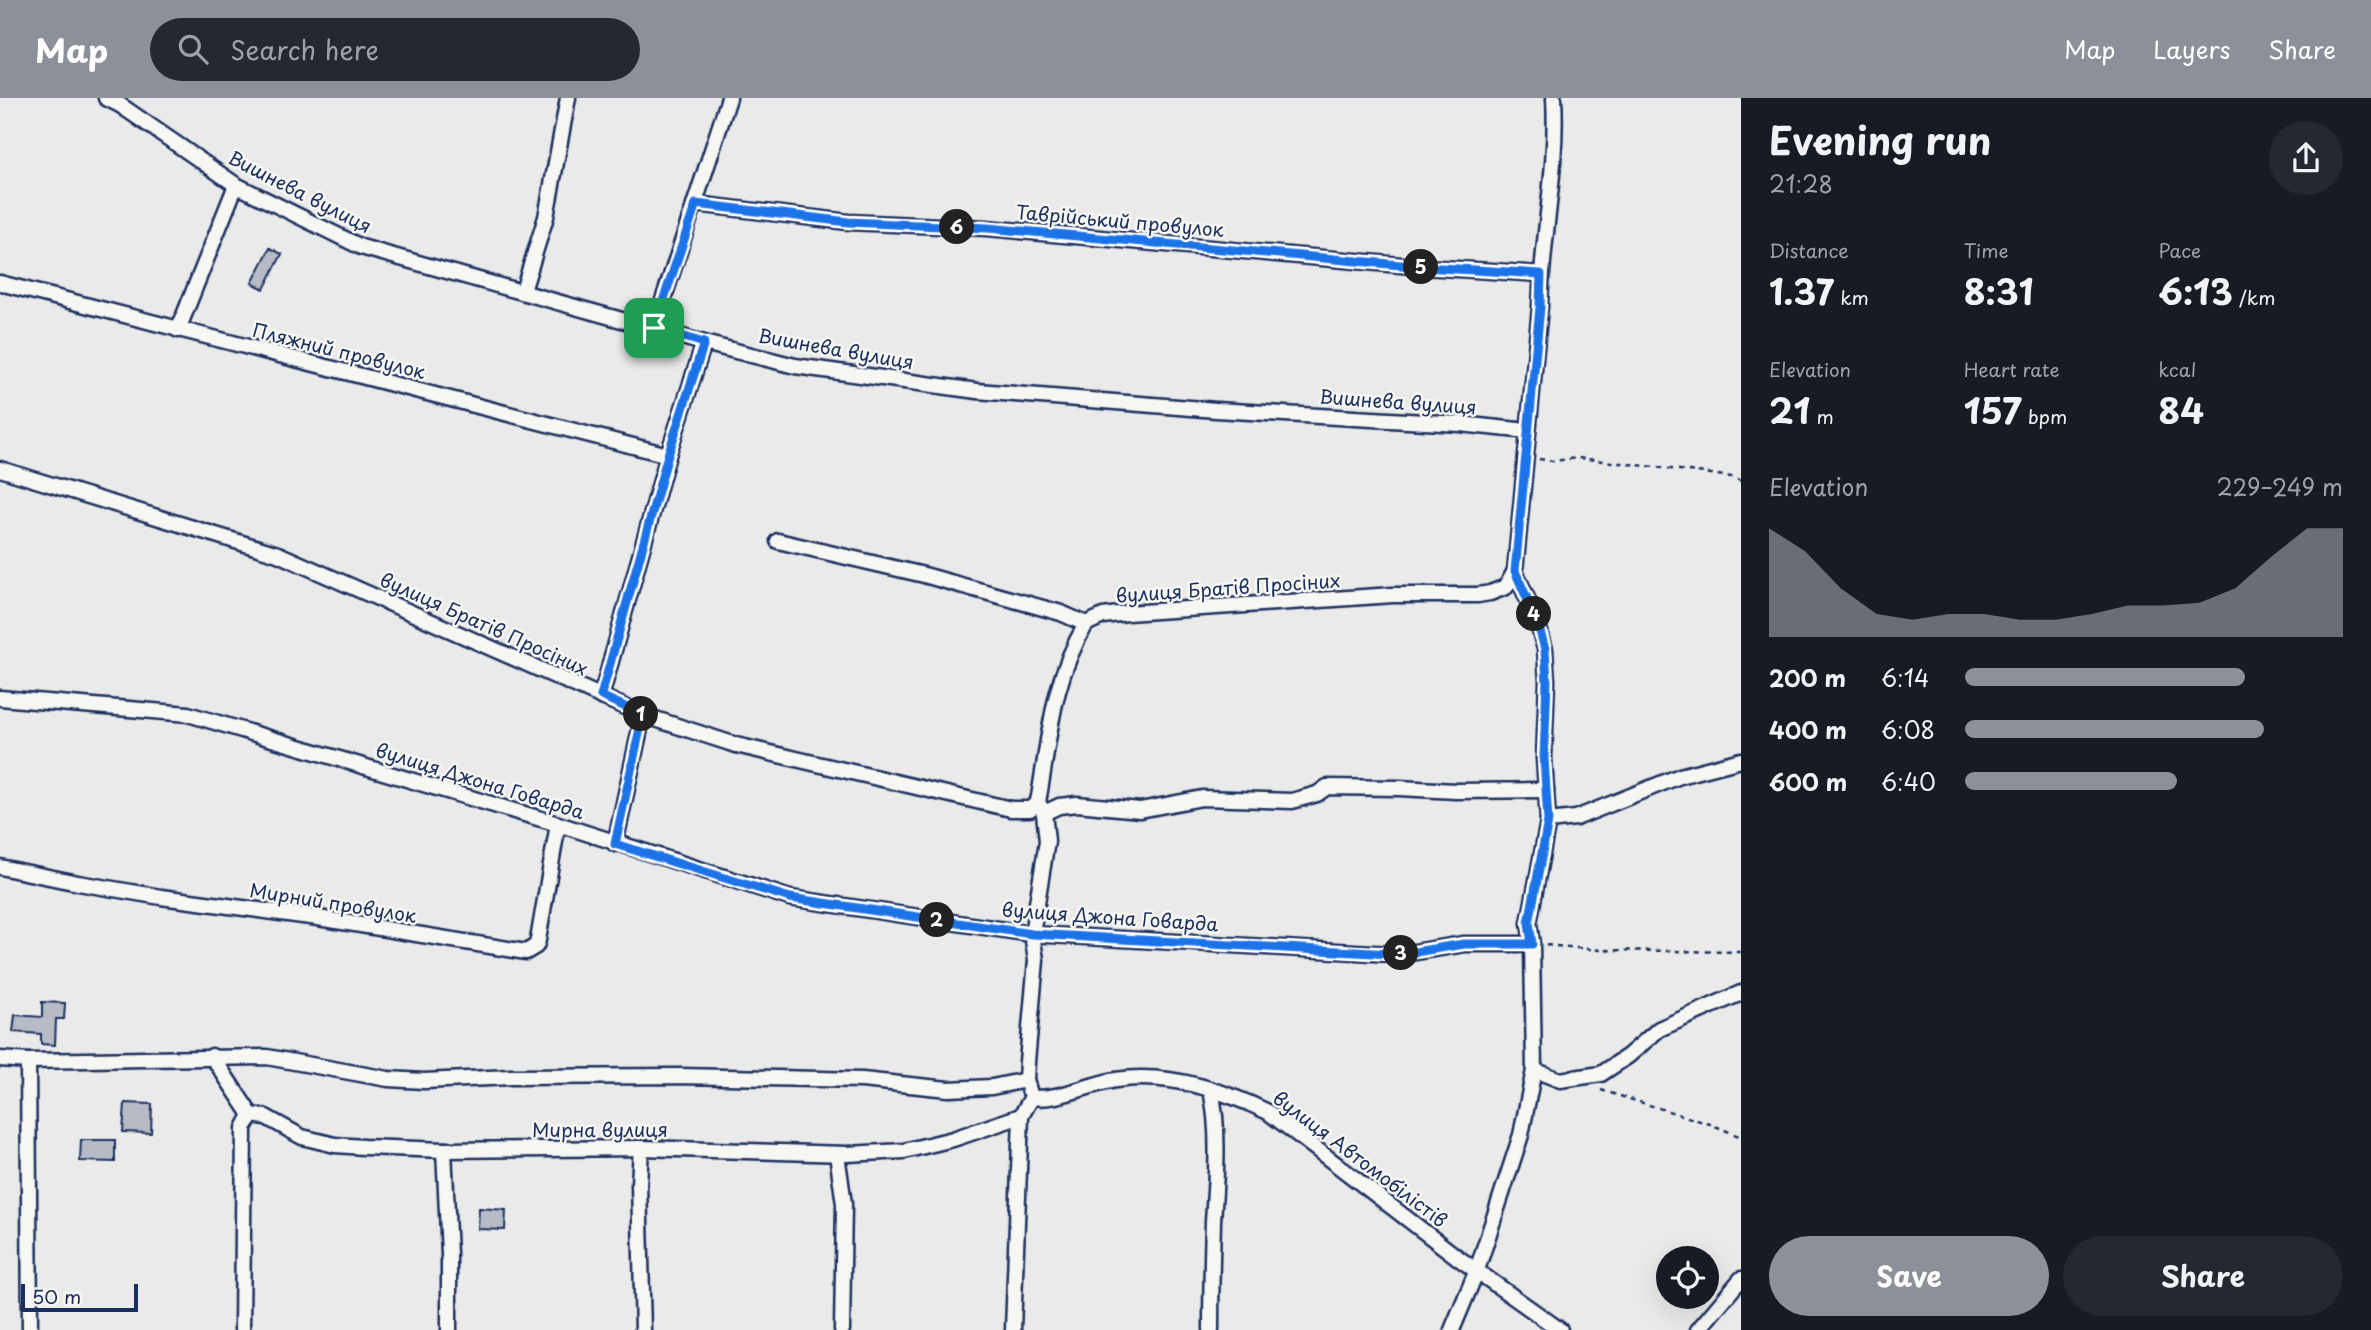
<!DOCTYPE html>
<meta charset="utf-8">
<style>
body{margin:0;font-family:"Playpen Sans",sans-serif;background:#242831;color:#f1f3f6;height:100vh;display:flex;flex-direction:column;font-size:26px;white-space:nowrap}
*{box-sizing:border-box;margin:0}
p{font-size:23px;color:#9ea1a6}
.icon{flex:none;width:38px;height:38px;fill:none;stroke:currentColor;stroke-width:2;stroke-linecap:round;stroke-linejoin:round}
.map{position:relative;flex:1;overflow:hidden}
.panel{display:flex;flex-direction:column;background:#171b24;width:630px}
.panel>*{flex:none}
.fabs{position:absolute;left:1656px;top:1148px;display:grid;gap:14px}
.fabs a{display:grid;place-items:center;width:63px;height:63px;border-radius:50%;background:#171b24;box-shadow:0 7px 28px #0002;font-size:35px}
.scale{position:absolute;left:21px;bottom:18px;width:117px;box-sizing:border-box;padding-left:7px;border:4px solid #1b2f5e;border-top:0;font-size:19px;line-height:24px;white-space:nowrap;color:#1b2f5e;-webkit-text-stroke:5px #f6f6f2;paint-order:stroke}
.pin{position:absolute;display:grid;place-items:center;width:60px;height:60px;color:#fff;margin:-30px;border-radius:14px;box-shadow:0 4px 10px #0006}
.km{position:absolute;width:35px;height:35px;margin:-18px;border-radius:50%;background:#222;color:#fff;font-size:19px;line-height:35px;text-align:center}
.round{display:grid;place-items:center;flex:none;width:74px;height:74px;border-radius:37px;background:#242831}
.overview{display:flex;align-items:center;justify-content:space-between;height:119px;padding:0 28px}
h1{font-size:38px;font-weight:700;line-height:52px}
.stats{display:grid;grid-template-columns:repeat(3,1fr);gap:10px;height:119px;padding:7px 28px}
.stats div{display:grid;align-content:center}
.stats b{font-size:35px;font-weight:700}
.stats small{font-size:19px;font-weight:400}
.stats p{font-size:19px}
.chart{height:196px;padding:14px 28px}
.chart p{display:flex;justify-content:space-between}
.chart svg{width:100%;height:126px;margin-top:7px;fill:#8c9099;opacity:.7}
.button{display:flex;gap:14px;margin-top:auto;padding:14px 28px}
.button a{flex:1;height:80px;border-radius:42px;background:#8c9099;color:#fff;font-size:28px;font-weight:700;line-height:80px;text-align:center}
.button a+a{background:#242831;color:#f1f3f6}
ul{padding:0 28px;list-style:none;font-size:23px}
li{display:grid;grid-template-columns:112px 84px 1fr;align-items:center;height:52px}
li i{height:18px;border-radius:9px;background:#8c9099}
header{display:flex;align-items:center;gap:42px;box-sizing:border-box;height:98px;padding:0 35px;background:#8c9099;color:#fff}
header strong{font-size:33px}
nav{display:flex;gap:38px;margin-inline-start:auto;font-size:24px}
.search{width:490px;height:63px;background:#242831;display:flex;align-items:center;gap:18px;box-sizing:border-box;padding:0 24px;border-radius:38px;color:#9ea1a6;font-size:26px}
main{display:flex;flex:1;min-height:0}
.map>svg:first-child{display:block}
.building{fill:#b6bbc6;stroke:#1b2f5e;stroke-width:2}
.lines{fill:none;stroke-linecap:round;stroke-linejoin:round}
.street-casing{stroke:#1b2f5e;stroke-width:19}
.path{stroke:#1b2f5e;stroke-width:2.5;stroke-dasharray:5 5;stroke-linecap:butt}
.street{stroke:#f6f6f2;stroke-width:14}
.route-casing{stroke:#fff;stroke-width:14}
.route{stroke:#1a73e8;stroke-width:9}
.labels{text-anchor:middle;stroke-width:5;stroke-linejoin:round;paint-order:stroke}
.street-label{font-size:19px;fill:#1b2f5e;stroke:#f6f6f2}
</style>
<header>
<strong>Map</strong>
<div class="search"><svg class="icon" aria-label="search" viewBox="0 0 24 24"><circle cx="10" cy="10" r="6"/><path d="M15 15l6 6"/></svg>Search here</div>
<nav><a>Map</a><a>Layers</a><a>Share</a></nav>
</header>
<main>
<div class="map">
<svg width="1741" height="1232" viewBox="0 0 1741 1232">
<rect width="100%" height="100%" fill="#e9eae9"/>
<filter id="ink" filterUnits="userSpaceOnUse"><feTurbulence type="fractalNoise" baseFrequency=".0143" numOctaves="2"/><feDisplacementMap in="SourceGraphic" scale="14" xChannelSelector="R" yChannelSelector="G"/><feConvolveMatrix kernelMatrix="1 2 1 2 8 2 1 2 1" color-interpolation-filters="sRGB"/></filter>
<g filter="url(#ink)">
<!-- building -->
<g class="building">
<polygon points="270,150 282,156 264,191 252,185"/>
<polygon points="42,904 65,905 64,921 56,921 55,947 41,946 41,936 13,934 15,917 42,919"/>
<polygon points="125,1005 152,1006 151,1035 123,1034"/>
<polygon points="81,1042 115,1042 115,1064 80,1063"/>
<polygon points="479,1110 506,1112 505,1132 478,1131"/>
</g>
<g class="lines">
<!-- street casing -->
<g class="street-casing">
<g id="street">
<polyline points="106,0 120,7 236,87 361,149 704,245 795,268 977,293 1216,312 1460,326 1528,333"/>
<polyline points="696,106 848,124 987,130 1423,169 1541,176"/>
<polyline points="0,185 668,357"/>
<polyline points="523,193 546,119 568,0"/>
<polyline points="654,230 729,0"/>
<polyline points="178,232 236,87"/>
<polyline points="0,371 278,456 643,617 736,647 1011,711 1030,711 1038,704"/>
<polyline points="778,443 924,477 1061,515 1086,526"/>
<polyline points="1086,526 1103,518 1127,515 1393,497 1478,497 1490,495 1506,489 1515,473"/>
<polyline points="601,599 668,357 704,245"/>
<polyline points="0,600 188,616 558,726 790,800 1032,836 1391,856 1409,855 1464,846 1532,846"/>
<polyline points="1044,715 1059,708 1077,706 1140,712 1202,700 1292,703 1317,696 1327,689 1399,690 1456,693 1546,692"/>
<polyline points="1548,723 1576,720 1680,678 1741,662"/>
<polyline points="615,746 643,617"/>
<polyline points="0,769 78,785 161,799 318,820 526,854 536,848 538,842 558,726"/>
<polyline points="212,958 251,1017 266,1019 302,1039 335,1047 364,1049 444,1052 641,1050 847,1056 904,1053 953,1041 1021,1018"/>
<polyline points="0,961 28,963 267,959 388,981 424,983 511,979 680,978 862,982 948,991 992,989 1026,982"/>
<polyline points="28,963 30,1232"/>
<polyline points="1534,972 1560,982 1601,976 1628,958 1659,931 1741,895"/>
<path d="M1029,992L1026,982L1027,964L1036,862L1032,836L1047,743L1044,715L1038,704C1050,639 1051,585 1086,526"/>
<path d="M1211,992C1220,1034 1216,1079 1213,1123C1212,1159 1211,1195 1211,1232"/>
<path d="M1032,999C1054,1004 1092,985 1116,982C1168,974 1222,992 1268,1014L1457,1159L1560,1232"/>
<polyline points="641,1050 639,1086 643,1232"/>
<polyline points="444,1052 449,1156 449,1232"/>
<polyline points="837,1056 844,1106 842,1232"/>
<polyline points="242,1232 244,1030 251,1017"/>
<polyline points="1013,1232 1021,1018 1032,999"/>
<path d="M1452,1232L1477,1172L1521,1037L1534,972L1532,846L1529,825L1548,723L1544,660L1547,583L1545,551L1537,523L1515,473L1540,209C1542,139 1558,70 1554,0"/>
<polyline points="1698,1232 1741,1181"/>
</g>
</g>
<!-- path -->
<g class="path">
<polyline points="1539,361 1553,363 1578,360 1705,375 1731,379 1741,383"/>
<polyline points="1546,847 1600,852 1741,854"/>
<polyline points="1601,992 1713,1027 1741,1039"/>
</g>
<!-- street -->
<use href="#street" class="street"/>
</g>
</g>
<g class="lines" filter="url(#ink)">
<!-- route casing -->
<g class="route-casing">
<polygon id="route" points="696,106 848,124 988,130 1423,169 1541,176 1540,209 1515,473 1537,523 1545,551 1547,583 1544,660 1548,723 1529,825 1532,846 1464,846 1409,855 1391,856 1032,836 790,800 615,746 643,617 601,598 668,357 704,245 654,230"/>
</g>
<!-- route -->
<use href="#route" class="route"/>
</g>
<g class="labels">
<!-- street labels -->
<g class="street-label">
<text transform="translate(300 94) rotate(27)" y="7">Вишнева вулиця</text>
<text transform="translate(1120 123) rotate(5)" y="7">Таврійський провулок</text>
<text transform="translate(836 251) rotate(10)" y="7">Вишнева вулиця</text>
<text transform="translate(339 253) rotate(14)" y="7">Пляжний провулок</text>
<text transform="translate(1398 304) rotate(4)" y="7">Вишнева вулиця</text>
<text transform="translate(1228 490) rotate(-4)" y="7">вулиця Братів Просіних</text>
<text transform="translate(484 526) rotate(24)" y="7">вулиця Братів Просіних</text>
<text transform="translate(480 683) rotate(17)" y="7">вулиця Джона Говарда</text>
<text transform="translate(333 805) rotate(9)" y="7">Мирний провулок</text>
<text transform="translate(1110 819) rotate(4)" y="7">вулиця Джона Говарда</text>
<text x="600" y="1039">Мирна вулиця</text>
<text transform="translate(1360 1061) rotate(37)" y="7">вулиця Автомобілістів</text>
</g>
</g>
</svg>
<div class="fabs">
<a><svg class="icon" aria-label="locate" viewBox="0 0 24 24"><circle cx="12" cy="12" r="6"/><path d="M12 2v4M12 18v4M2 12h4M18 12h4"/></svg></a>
</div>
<div class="scale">50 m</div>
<div class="pin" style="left:654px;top:230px;background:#1e9e55"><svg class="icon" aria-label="arrive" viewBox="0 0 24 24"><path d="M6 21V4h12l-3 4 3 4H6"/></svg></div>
<b class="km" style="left:641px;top:616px">1</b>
<b class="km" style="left:937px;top:822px">2</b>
<b class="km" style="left:1401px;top:855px">3</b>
<b class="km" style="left:1534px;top:516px">4</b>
<b class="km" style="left:1421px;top:169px">5</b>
<b class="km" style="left:957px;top:129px">6</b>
</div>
<section class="panel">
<div class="overview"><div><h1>Evening run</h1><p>21:28</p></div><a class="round"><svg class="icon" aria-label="share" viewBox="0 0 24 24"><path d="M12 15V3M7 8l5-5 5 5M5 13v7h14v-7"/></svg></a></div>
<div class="stats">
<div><p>Distance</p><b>1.37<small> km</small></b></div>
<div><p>Time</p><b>8:31</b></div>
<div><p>Pace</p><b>6:13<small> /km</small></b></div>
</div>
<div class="stats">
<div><p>Elevation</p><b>21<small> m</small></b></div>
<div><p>Heart rate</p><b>157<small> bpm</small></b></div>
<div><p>kcal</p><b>84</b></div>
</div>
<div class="chart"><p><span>Elevation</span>229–249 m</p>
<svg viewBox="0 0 160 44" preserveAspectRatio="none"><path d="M0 44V6L10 14L20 27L30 36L40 38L50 36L60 36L70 38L80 38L90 36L100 33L110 33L120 32L130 27L140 16L150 6L160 6V44z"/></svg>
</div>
<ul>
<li><b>200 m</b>6:14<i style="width:74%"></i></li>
<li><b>400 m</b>6:08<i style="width:79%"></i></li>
<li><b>600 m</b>6:40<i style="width:56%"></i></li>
</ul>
<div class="button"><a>Save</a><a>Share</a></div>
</section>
</main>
